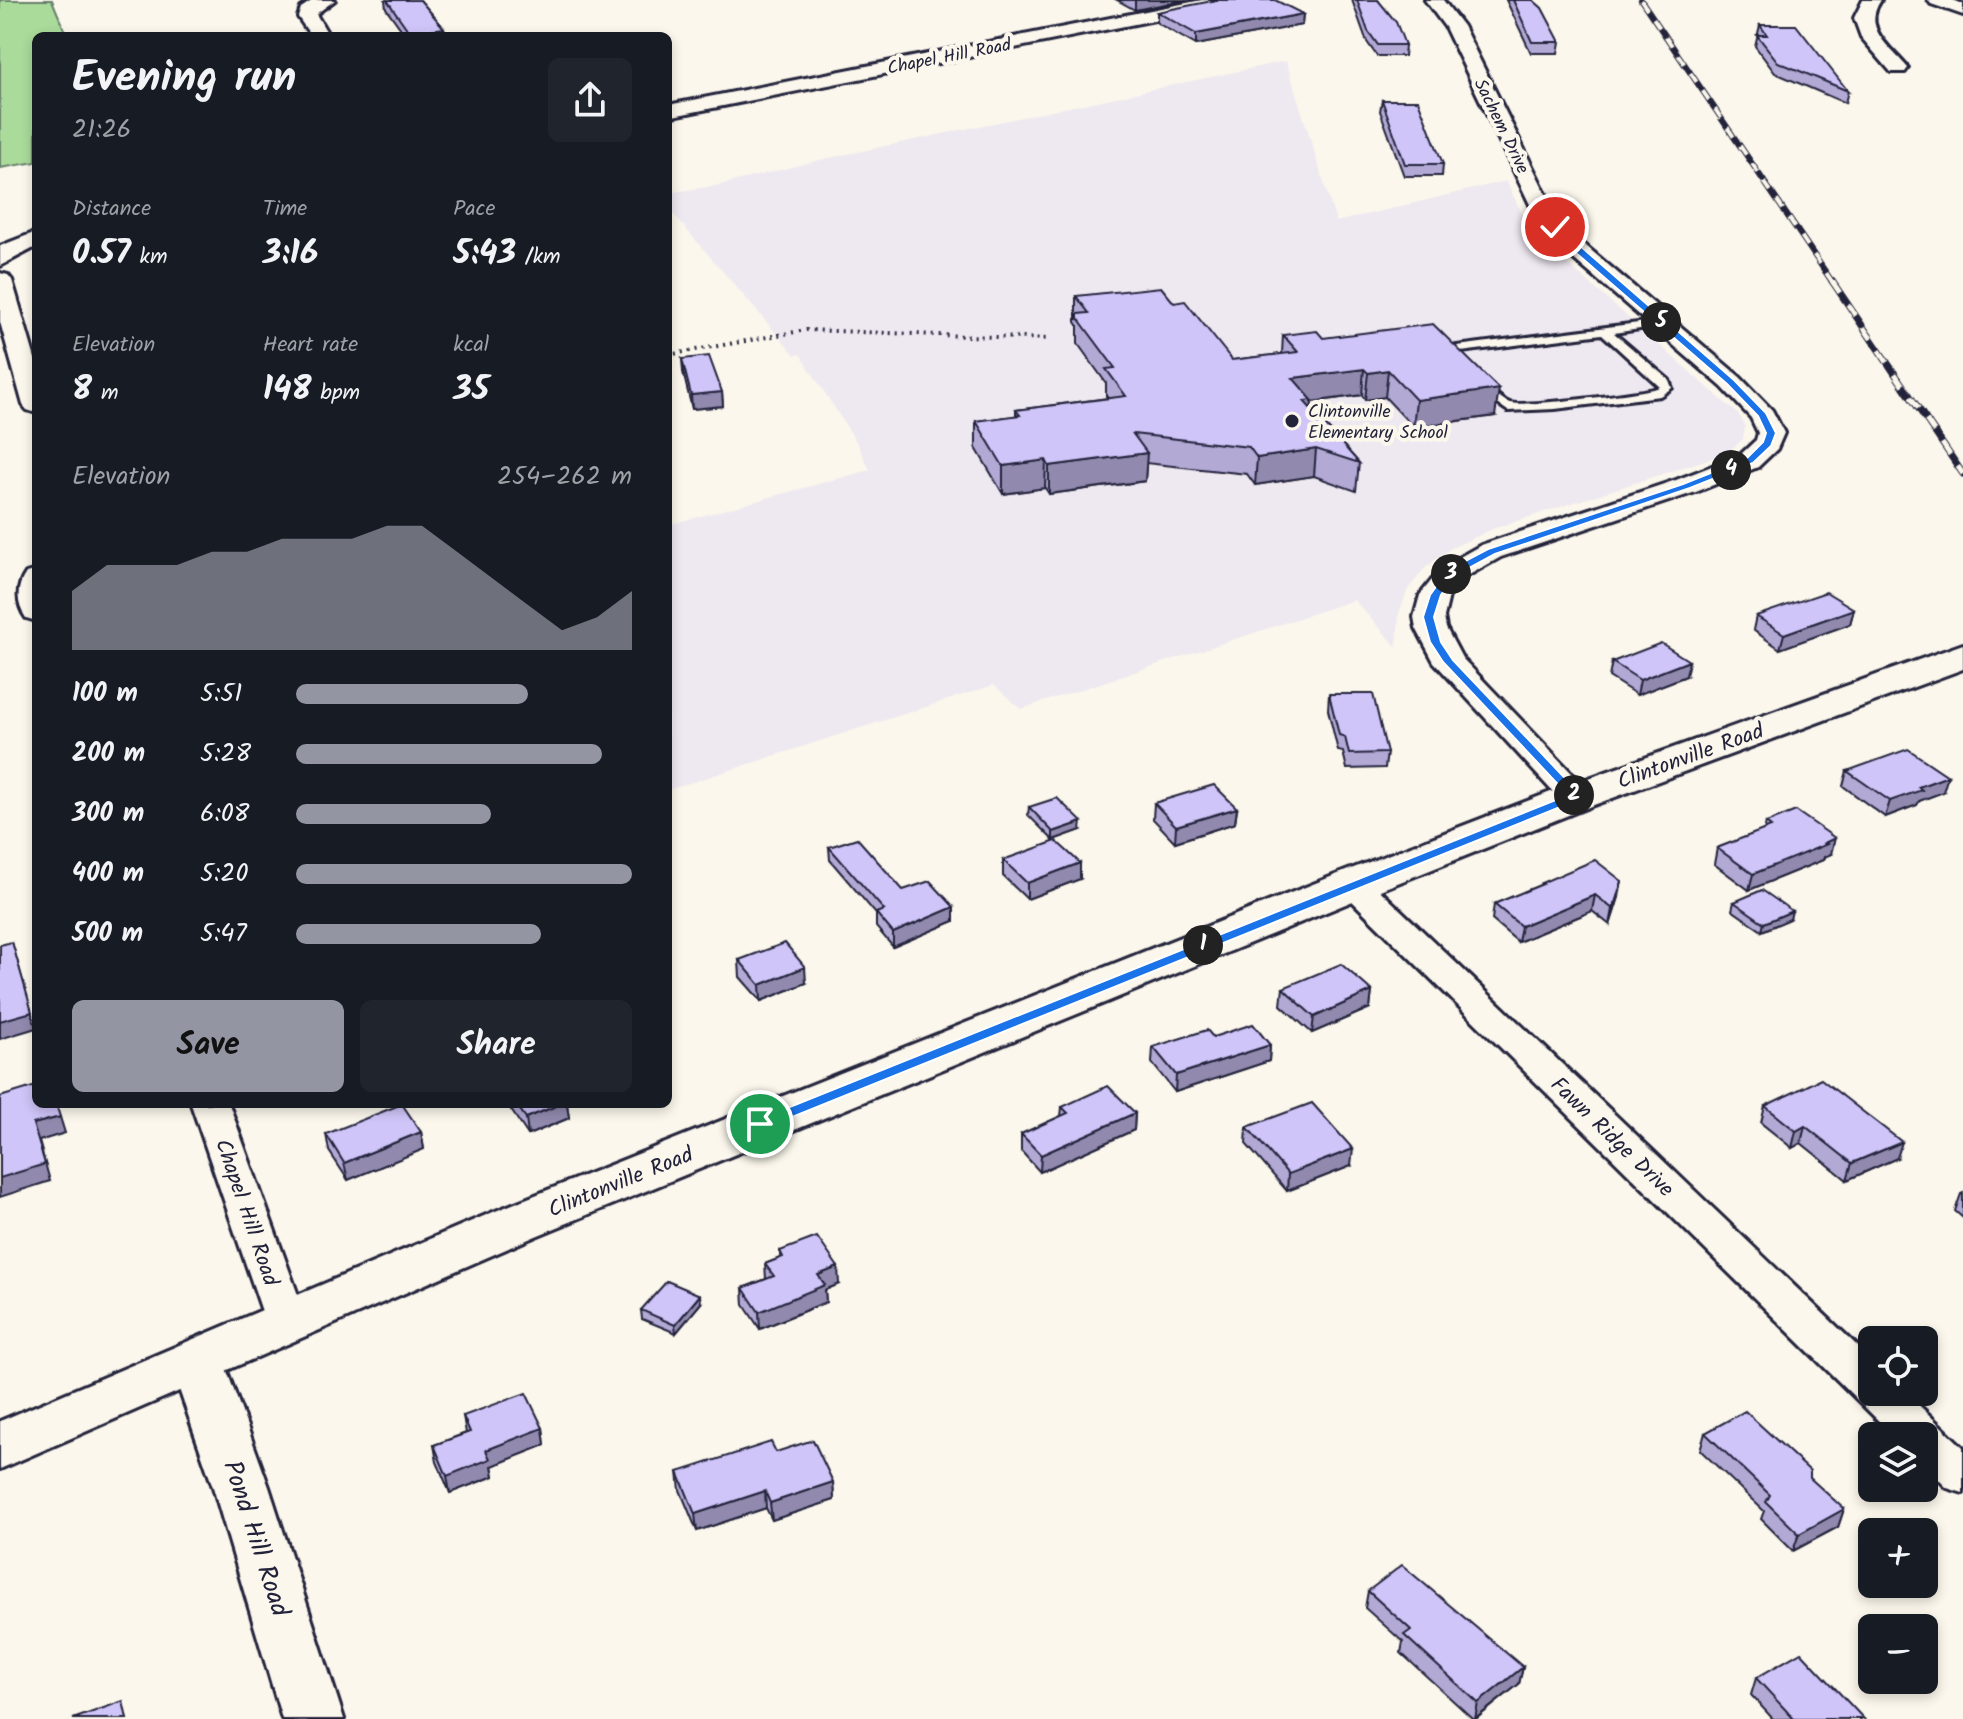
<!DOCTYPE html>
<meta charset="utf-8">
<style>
body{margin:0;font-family:Kalam,sans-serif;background:#20242c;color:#f1f3f6;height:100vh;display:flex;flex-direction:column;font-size:30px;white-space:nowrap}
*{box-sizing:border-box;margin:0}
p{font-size:26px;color:#9ea1a6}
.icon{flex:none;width:44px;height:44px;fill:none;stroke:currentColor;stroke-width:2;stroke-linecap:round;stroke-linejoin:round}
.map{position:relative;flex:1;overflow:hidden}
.side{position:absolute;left:32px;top:32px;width:640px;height:1076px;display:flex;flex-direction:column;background:#171b24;border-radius:12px;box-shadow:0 4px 12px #0003}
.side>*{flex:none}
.tools{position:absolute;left:1858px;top:1326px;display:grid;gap:16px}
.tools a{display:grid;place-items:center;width:80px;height:80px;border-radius:12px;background:#171b24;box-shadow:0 4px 12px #0003;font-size:40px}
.pin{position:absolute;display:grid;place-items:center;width:68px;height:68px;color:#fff;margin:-34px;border:4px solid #fff;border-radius:50%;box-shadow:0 2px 8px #0007}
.km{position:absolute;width:40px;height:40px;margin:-20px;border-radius:50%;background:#222;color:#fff;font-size:22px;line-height:40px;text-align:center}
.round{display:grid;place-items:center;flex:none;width:84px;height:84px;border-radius:12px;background:#20242c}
.summary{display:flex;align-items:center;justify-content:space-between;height:136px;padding:0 40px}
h1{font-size:44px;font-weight:700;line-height:60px}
.figures{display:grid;grid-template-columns:repeat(3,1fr);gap:12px;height:136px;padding:8px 40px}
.figures div{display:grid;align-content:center}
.figures b{font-size:34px;font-weight:700}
.figures small{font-size:22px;font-weight:400}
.figures p{font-size:22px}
.chart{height:224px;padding:16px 40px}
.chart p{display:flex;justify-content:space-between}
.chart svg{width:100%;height:144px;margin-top:8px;fill:#9495a2;opacity:.7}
.primary-button{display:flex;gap:16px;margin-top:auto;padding:16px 40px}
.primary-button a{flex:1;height:92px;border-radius:12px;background:#9495a2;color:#111;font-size:32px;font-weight:700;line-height:92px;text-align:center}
.primary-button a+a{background:#20242c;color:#f1f3f6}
ul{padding:0 40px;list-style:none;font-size:26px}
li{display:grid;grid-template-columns:128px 96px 1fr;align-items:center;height:60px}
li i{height:20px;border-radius:10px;background:#9495a2}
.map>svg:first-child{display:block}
.built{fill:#eee8f0}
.green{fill:#aadb9b;stroke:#667e6b;stroke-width:2}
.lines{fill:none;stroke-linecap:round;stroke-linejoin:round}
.service-casing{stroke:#22223b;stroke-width:6}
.minor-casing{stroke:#22223b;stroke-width:6}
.tertiary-casing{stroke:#22223b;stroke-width:6}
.secondary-casing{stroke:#22223b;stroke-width:6}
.path{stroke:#22223b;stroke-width:4;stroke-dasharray:2 5;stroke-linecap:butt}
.service{fill:#fbf7ec;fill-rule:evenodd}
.minor{fill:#fbf7ec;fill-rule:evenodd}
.tertiary{fill:#fbf7ec;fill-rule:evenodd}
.secondary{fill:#fbf7ec;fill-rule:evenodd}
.rail-far1-casing{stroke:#22223b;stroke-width:6}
.rail-casing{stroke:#22223b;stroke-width:7}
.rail-far1{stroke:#fbf7ec;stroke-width:4;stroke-dasharray:11;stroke-linecap:butt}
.rail{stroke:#fbf7ec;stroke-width:5;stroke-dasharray:14;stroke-linecap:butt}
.wall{fill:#b2a9d5;stroke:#22223b;stroke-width:2}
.shaded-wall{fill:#918aae;stroke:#22223b;stroke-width:2}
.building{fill:#cfc5f8;stroke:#22223b;stroke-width:2}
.route{fill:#1a73e8;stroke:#fff;stroke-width:2}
.poi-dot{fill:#22223b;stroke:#fbf7ec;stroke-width:3}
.labels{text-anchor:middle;stroke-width:8;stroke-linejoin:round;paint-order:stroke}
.far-street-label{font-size:18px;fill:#22223b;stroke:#fbf7ec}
.far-poi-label{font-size:18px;fill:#22223b;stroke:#fbf7ec;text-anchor:start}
.street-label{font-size:22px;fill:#22223b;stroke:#fbf7ec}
.near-street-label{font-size:26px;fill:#22223b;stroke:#fbf7ec}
</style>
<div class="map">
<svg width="1963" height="1719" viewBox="0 0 1963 1719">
<rect width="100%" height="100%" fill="#fbf7ec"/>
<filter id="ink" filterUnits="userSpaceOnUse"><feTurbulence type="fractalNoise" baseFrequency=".0125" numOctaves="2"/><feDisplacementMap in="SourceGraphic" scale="16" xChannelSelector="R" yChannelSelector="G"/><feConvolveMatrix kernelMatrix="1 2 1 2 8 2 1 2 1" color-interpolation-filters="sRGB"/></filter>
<g filter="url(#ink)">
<!-- built -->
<polygon class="built" points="1286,61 1336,222 1506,181 1523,216 1549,248 1739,415 1745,426 1743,439 1727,453 1495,528 1451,548 1425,568 1408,589 1399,613 1397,647 1354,600 1021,709 994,685 668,790 668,525 870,470 857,443 800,354 795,355 668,208 668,193 720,185 820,160"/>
<!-- green -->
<polygon class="green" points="0,0 52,0 67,36 36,36 36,162 0,168"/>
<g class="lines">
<!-- service casing -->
<g class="service-casing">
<path id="service" d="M1662,320L1668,323L1666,325L1614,333L1669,380L1672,388L1660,396L1555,409L1508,411L1476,389L1478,386C1492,385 1498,399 1510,403C1523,407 1646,393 1660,387L1602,334L1461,352L1459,357L1467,366L1461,370L1457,368L1447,357L1453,347L1457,346Z"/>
</g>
<!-- minor casing -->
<g class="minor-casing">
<g id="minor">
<polygon points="313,0 335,0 316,14 329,36 311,36 298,17 301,8"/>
<polygon points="1202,0 1239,0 1230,5 668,117 668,105"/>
<polygon points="1425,0 1443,0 1463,26 1553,208 1579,240 1740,377 1772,410 1784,433 1777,449 1758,467 1696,492 1501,557 1462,579 1449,596 1444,617 1446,628 1462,658 1588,790 1592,797 1588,804 1576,807 1564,804 1434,662 1416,628 1414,617 1420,595 1442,567 1481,545 1676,480 1740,455 1756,440 1758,433 1751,418 1722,387 1563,250 1535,215 1445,27"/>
<path d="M1863,0H1881C1861,29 1891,47 1908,68L1905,72H1891L1861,37L1854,18Z"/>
<polygon points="1928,0 1953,0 1963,4 1963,15 1931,4"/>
<polygon points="36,232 36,247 0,266 0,246"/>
<polygon points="0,273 8,275 12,280 36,362 36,413 27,410 23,405 0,322"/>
<path d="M36,570V621L26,618C16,604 16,587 26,573Z"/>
<polygon points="1354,873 1366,877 1872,1360 1872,1392 1905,1392 1963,1447 1963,1493 1947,1488 1924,1465 1924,1436 1894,1436 1342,891 1337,884 1342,877"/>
<polygon points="191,1104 229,1104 307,1320 301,1331 286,1336 271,1331 265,1320"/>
</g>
</g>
<!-- tertiary casing -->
<g class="tertiary-casing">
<polygon id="tertiary" points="196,1340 215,1346 223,1360 269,1487 344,1719 282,1719 213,1487 169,1360 177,1346"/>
</g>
<!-- secondary casing -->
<g class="secondary-casing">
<polygon id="secondary" points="1963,644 1963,669 1591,806 1370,894 536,1236 0,1469 0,1421 498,1210 1338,874 1561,788"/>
</g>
<!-- path -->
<polyline class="path" points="668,355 806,330 1050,339"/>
<!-- service -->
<use href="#service" class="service"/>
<!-- minor -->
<use href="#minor" class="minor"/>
<!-- tertiary -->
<use href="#tertiary" class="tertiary"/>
<!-- secondary -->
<use href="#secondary" class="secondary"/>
<!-- rail-far1 casing -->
<g class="rail-far1-casing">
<polyline id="rail-far1" points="1641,0 1833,283"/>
</g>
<!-- rail casing -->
<g class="rail-casing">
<polyline id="rail" points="1832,281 1963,474"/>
</g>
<!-- rail-far1 -->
<use href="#rail-far1" class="rail-far1"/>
<!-- rail -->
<use href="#rail" class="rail"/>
</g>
<!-- wall -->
<g class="wall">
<polygon points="385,0 420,0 444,28 445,36 406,36 386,8"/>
<polygon points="1117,0 1186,0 1135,10"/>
<polygon points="1352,0 1378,0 1405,45 1404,56 1377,56 1367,42"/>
<polygon points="1506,0 1533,0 1560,42 1558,53 1531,53"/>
<polygon points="1157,12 1303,14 1302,25 1196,45 1157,23"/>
<polygon points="1760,25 1848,91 1845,103 1775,73 1755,46"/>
<polygon points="1382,100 1443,164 1442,176 1404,176 1380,111"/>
<polygon points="1076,296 1174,303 1232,360 1282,354 1283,335 1323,338 1495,416 1413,427 1385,397 1365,400 1362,395 1312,402 1311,409 1359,463 1356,491 1314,476 1255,485 1247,474 1146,463 1145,481 1049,494 1045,488 1003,494 976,448 976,421 1016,416 1016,410 1108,398 1106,396 1106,383 1078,344 1078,325 1076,322"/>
<polygon points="682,359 722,392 723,406 692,409 683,372"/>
<polygon points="1854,609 1850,624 1780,649 1753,630 1756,616"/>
<polygon points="1612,662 1686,676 1637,695 1609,677"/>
<polygon points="1329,694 1387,753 1385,768 1347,769 1343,752 1338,751 1328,710"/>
<polygon points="1847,771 1943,792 1919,801 1917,805 1885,817 1843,786"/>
<polygon points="1154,803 1237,808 1235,823 1175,842 1153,819"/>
<polygon points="1029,807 1081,830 1053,840 1028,815"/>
<polygon points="1766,823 1831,854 1824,857 1823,860 1749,890 1714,864 1717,848 1764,830"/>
<polygon points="829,847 903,890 954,907 954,921 893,947 876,927 876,914 830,860"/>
<polygon points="1003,860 1080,879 1027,899 1003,876"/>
<polygon points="1541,883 1619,897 1610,925 1592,911 1518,942 1492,920 1494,904 1540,885"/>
<polygon points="1734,902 1790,919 1762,931 1732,910"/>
<polygon points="739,960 806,983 761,1001 740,977"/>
<polygon points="1283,988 1372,991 1370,1008 1312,1033 1281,1005"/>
<polygon points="1213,1037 1270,1045 1269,1061 1175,1092 1152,1063 1153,1047"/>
<polygon points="507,1104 567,1104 569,1118 528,1135"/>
<polygon points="1765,1106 1897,1158 1847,1180 1801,1143 1792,1148 1761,1123"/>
<polygon points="1062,1107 1135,1113 1134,1130 1040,1172 1021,1151 1021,1134 1061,1116"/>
<polygon points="1247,1127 1351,1166 1287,1191 1246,1144"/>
<polygon points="421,1132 424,1149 348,1180 329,1151 326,1134"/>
<polygon points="1963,1193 1963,1218 1955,1211 1961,1194"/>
<polygon points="780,1251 839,1284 825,1290 826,1302 760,1329 744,1305 743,1288 766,1279 765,1264 780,1258"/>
<polygon points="701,1303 676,1333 642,1319 641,1310"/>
<polygon points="463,1416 543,1428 545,1445 492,1466 494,1476 450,1493 437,1462 434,1445 466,1433"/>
<polygon points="1705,1433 1844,1509 1838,1527 1793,1551 1761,1519 1764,1511 1700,1450"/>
<polygon points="776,1452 833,1482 834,1500 772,1520 766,1508 697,1531 680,1490 678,1472"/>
<polygon points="1368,1591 1523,1667 1519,1684 1476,1719 1473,1719 1401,1653 1403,1642 1365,1608"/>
<polygon points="1756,1678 1864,1719 1773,1719 1751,1695"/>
</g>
<!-- shaded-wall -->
<g class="shaded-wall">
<polygon points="1135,0 1186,0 1135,10"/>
<polygon points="1303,14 1302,25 1196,45 1196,34"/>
<polygon points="444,28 445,36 411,36 410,33"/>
<polygon points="1364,369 1362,395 1312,402 1309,426 1293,378"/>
<polygon points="1388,370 1385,397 1365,400 1368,373"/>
<polygon points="1499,389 1495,416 1413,427 1416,400"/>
<polygon points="722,392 723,406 692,409 691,395"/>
<polygon points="1316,449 1314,476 1255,485 1257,458"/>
<polygon points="1147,453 1145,481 1049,494 1049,466"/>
<polygon points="1046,460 1045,488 1003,494 1003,466"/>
<polygon points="1854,609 1850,624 1780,649 1784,634"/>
<polygon points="1689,661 1686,676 1637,695 1640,680"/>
<polygon points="1948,776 1943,792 1919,801 1917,805 1885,817 1890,801 1918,787"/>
<polygon points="1237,808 1235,823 1175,842 1176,826"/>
<polygon points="1082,822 1081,830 1053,840 1053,832"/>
<polygon points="1835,838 1831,854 1824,857 1823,860 1749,890 1753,874"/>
<polygon points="1080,863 1080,879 1027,899 1027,883"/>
<polygon points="1622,881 1619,897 1610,925 1613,909"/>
<polygon points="1595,895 1592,911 1518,942 1521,926"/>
<polygon points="954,907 954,921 893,947 893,933"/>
<polygon points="1792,911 1790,919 1762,931 1764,923"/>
<polygon points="12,942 36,1028 0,1039 0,1021"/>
<polygon points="805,967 806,983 761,1001 760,985"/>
<polygon points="1372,991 1370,1008 1312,1033 1314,1017"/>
<polygon points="1270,1045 1269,1061 1175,1092 1176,1075"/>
<polygon points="561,1104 567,1104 569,1118 528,1135 526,1118"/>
<polygon points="1135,1113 1134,1130 1040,1172 1041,1155"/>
<polygon points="60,1117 65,1133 39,1141 50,1181 0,1197 0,1178 33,1124"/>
<polygon points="1805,1126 1801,1143 1792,1148 1796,1131"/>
<polygon points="421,1132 424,1149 348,1180 344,1163"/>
<polygon points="1902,1142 1897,1158 1847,1180 1852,1163"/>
<polygon points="1353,1149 1351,1166 1287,1191 1288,1174"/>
<polygon points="838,1267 839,1284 825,1290 826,1302 760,1329 759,1312 818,1275"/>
<polygon points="700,1295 701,1303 676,1333 675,1325"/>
<polygon points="543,1428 545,1445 492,1466 494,1476 450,1493 447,1476 486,1450"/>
<polygon points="833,1482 834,1500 772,1520 770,1503"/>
<polygon points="765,1491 766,1508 697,1531 695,1514"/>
<polygon points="1844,1509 1838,1527 1793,1551 1799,1534"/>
<polygon points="1523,1667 1519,1684 1475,1719 1478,1703"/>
</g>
<!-- building -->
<g class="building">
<polygon points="387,0 420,0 444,28 410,33"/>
<polygon points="1217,0 1275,0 1303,14 1196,34 1157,12"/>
<polygon points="1357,0 1378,0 1396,22 1405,45 1378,45 1368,31"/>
<polygon points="1513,0 1533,0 1542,8 1560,42 1532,42"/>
<polygon points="1760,25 1796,25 1848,91 1778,62 1757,35 1767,35"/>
<polygon points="1382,100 1418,100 1443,164 1405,164"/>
<polygon points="1161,287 1174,303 1185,301 1232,360 1298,352 1283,335 1317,331 1323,338 1433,324 1499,389 1416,400 1388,370 1368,373 1364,369 1293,378 1312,400 1304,401 1359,463 1316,449 1257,458 1249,447 1133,434 1147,453 1049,466 1046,460 1003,466 976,421 1020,415 1016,410 1126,396 1106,369 1115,368 1078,318 1078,314 1089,313 1076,296"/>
<polygon points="709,356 722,392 691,395 682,359"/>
<polygon points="1826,592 1854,609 1784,634 1756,616"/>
<polygon points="1661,643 1689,661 1640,680 1612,662"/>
<polygon points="1329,694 1373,694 1387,753 1349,754 1345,737 1339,735"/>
<polygon points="1908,749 1948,776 1918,787 1922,790 1890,801 1847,771"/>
<polygon points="1214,785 1237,808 1176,826 1154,803"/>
<polygon points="1057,798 1082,822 1053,832 1029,807"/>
<polygon points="1796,811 1835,838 1824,843 1827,844 1753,874 1717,848 1771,827 1766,823"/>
<polygon points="857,838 903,890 930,881 954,907 893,933 876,913 884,910 829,847"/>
<polygon points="1056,841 1080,863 1027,883 1003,860"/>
<polygon points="1595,860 1622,881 1613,909 1595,895 1521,926 1494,904 1543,884 1541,883"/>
<polygon points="1762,890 1792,911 1764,923 1734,902"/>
<polygon points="12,942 32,1012 0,1021 0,945"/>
<polygon points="785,943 805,967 760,985 739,960"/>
<polygon points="1341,964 1372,991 1314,1017 1283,988"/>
<polygon points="1253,1024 1270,1045 1176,1075 1153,1047 1207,1030 1213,1037"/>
<polygon points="1821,1079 1902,1142 1852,1163 1805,1126 1796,1131 1765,1106"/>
<polygon points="36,1086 36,1104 56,1104 60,1117 33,1124 45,1164 0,1178 0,1097"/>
<polygon points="1108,1086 1135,1113 1041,1155 1021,1134 1068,1113 1062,1107"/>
<polygon points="1312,1103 1353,1149 1288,1174 1247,1127"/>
<polygon points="402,1104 421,1132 344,1163 326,1134"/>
<polygon points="516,1104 561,1104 526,1118"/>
<polygon points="817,1237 838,1267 818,1275 825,1285 759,1312 743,1288 774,1276 765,1264 783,1257 780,1251"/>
<polygon points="667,1281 700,1295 675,1325 641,1310"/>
<polygon points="526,1393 543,1428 486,1450 490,1459 447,1476 434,1445 470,1432 463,1416"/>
<polygon points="1745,1411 1810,1471 1810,1478 1844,1509 1799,1534 1766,1502 1770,1495 1705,1433"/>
<polygon points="813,1440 833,1482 770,1503 765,1491 695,1514 678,1472 771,1442 776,1452"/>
<polygon points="1402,1565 1523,1667 1478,1703 1404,1635 1411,1630 1368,1591"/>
<polygon points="1801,1652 1864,1719 1794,1719 1756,1678"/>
<polygon points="123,1701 127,1719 73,1719"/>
</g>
</g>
<!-- route -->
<polygon class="route" points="1555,224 1734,380 1766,413 1776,433 1771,446 1753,463 1690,488 1495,554 1456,575 1441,595 1434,617 1441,642 1453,660 1580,794 1580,799 765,1128 755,1128 755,1121 1568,795 1443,662 1430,642 1423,617 1430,595 1448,570 1488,549 1683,484 1746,459 1763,442 1766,433 1758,416 1727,384 1568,246 1551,227"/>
<!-- markers -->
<circle class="poi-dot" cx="1292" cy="421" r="8"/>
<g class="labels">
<!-- far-street labels -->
<g class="far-street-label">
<text transform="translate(949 56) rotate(-11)" y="6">Chapel Hill Road</text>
<text transform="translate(1502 126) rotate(64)" y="6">Sachem Drive</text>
</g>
<!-- far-poi labels -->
<g class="far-poi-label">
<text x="1308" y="417">Clintonville<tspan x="1308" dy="21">Elementary School</tspan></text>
</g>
<!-- street labels -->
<g class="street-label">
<text transform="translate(1690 755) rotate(-20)" y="8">Clintonville Road</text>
<text transform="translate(1613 1136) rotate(44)" y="8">Fawn Ridge Drive</text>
<text transform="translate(620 1181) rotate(-22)" y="8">Clintonville Road</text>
<text transform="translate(248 1212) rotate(71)" y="8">Chapel Hill Road</text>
</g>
<!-- near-street labels -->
<g class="near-street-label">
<text transform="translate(257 1538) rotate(72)" y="9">Pond Hill Road</text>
</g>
</g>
</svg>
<div class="tools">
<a><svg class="icon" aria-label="locate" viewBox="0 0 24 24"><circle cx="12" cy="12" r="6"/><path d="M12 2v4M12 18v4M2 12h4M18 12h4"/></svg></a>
<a><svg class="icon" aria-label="layers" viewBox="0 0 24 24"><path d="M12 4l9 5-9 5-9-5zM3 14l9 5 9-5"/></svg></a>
<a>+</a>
<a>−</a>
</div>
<div class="pin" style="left:760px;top:1124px;background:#1e9e55"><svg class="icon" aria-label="arrive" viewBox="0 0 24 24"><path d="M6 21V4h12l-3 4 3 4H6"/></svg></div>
<div class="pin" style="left:1555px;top:227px;background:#d93025"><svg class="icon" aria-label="check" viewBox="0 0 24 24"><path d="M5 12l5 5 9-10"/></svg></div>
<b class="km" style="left:1203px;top:945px">1</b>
<b class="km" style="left:1574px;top:795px">2</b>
<b class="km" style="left:1451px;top:574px">3</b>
<b class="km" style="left:1731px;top:470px">4</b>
<b class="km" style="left:1661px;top:322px">5</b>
<section class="side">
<div class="summary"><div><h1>Evening run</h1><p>21:26</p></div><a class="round"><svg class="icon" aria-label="share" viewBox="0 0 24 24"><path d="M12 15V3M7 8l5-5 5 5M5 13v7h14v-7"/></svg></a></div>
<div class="figures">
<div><p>Distance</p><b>0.57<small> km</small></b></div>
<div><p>Time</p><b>3:16</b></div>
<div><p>Pace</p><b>5:43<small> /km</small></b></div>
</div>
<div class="figures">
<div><p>Elevation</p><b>8<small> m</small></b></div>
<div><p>Heart rate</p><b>148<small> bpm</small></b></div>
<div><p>kcal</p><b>35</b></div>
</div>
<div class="chart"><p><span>Elevation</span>254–262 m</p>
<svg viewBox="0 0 160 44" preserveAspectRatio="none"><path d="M0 44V26L10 18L20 18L30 18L40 14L50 14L60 10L70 10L80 10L90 6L100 6L110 14L120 22L130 30L140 38L150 34L160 26V44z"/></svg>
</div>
<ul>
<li><b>100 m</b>5:51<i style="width:69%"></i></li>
<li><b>200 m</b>5:28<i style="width:91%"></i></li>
<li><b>300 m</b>6:08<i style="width:58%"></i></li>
<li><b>400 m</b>5:20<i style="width:100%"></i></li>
<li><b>500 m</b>5:47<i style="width:73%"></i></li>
</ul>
<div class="primary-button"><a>Save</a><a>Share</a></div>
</section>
</div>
